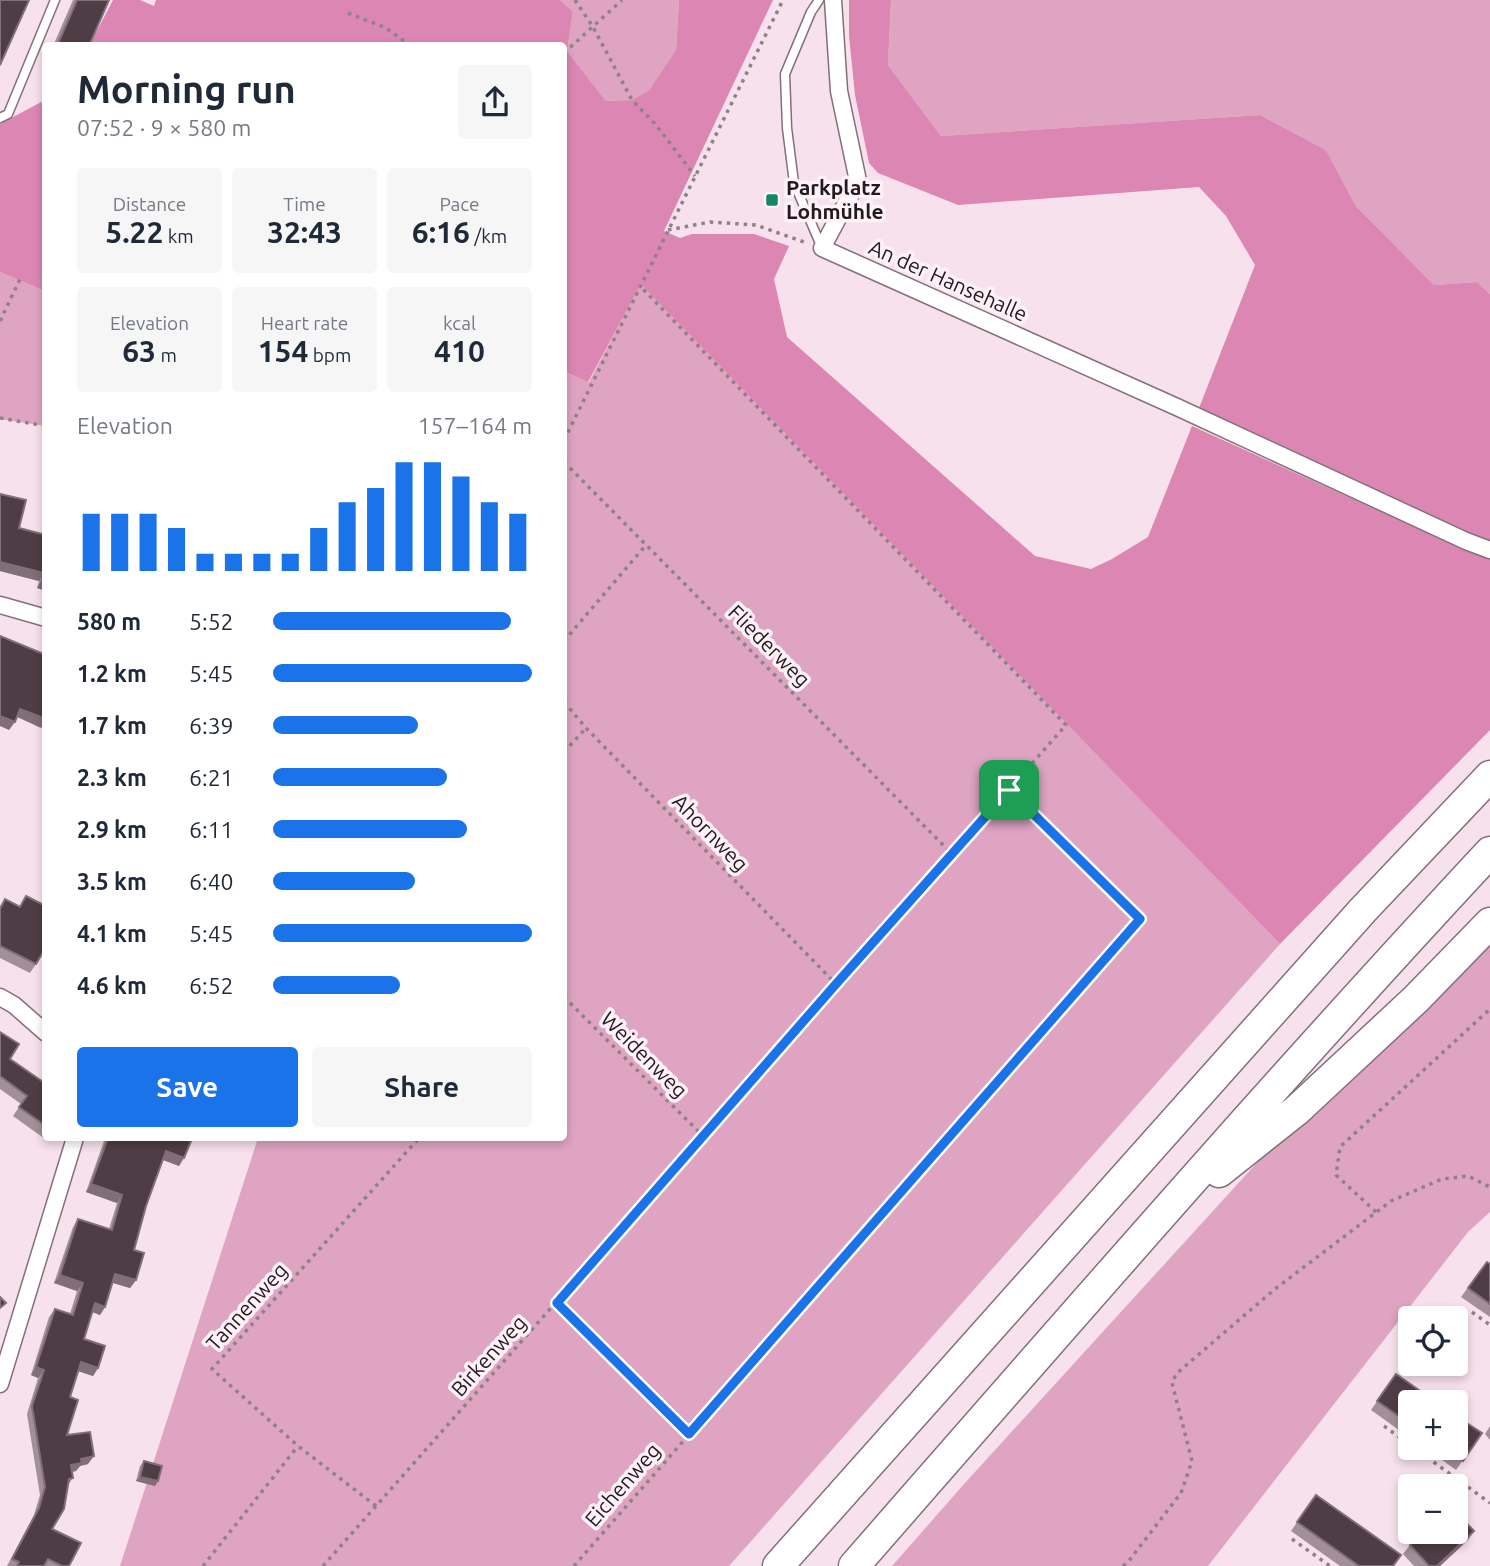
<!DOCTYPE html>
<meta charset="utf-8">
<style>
body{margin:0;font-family:Ubuntu,sans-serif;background:#f6f6f7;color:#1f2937;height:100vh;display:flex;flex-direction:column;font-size:26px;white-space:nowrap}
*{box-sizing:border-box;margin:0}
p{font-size:23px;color:#747a83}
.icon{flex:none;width:38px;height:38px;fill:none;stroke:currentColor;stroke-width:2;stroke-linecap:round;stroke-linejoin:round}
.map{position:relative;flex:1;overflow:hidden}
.sheet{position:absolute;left:42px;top:42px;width:525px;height:1099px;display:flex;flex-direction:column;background:#fff;border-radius:7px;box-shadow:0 4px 10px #0003}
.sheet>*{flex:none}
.tools{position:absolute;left:1398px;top:1306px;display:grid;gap:14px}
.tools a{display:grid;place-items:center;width:70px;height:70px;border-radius:7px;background:#fff;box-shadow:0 4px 10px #0003;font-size:35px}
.pin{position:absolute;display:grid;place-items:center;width:60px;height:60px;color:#fff;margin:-30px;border-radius:14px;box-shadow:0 4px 10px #0006}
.round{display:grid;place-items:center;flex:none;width:74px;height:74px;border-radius:7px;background:#f6f6f7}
.summary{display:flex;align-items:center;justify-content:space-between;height:119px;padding:0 35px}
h1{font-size:38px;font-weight:600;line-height:52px}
.metrics{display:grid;grid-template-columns:repeat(3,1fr);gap:10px;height:119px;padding:7px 35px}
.metrics div{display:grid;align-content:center;border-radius:7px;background:#f6f6f7;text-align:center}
.metrics b{font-size:30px;font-weight:600}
.metrics small{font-size:19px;font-weight:400}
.metrics p{font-size:19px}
.chart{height:196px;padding:14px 35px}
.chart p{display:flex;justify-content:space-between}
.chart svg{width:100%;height:126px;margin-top:7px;stroke:#1a73e8;stroke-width:6}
.cta{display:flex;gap:14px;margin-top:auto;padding:14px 35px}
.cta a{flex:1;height:80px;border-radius:7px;background:#1a73e8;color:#fff;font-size:28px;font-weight:600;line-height:80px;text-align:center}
.cta a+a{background:#f6f6f7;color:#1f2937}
ul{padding:0 35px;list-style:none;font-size:23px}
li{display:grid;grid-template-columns:112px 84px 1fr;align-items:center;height:52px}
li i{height:18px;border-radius:9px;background:#1a73e8}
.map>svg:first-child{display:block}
.green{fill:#dea4c2}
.forest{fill:#dc86b4}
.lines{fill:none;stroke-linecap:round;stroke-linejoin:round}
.service-casing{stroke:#83707a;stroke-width:11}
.minor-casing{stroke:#83707a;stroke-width:19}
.motorway-casing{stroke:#83707a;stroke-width:33}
.path{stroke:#8f8188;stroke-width:3.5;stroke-dasharray:3.5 5;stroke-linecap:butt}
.service{stroke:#fff;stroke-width:8}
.minor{stroke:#fff;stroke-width:16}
.motorway{stroke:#fff;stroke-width:30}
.wall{fill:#a28f98}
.shaded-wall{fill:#816e77}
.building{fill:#4e3d45;stroke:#816e77;stroke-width:2}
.route-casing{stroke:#fff;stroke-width:14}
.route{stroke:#1a73e8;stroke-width:9}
.poi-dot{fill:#158665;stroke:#fff1f8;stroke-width:2.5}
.labels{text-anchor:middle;stroke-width:7;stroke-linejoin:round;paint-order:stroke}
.poi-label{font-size:21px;font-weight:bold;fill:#221b1e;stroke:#fff1f8;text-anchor:start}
.street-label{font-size:21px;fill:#221b1e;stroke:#fff1f8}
</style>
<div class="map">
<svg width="1490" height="1566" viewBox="0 0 1490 1566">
<rect width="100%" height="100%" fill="#f7e1ec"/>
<!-- green -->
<g class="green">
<polygon points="560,0 679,0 676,50 649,90 632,100 606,101 567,51 573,12"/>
<polygon points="891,0 1490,0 1490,294 1477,282 1434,285 1356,206 1326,150 1260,115 941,136 888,65"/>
<polygon points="0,272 45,291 45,426 0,419"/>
<polygon points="641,283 1280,944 729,1566 120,1566 258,1138 564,1138 564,371 589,382"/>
<polygon points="1490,937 1490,1212 1468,1232 1208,1566 892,1566 965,1483 1264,1155"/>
</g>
<!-- forest -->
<g class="forest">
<polygon points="113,0 140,0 154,6 156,0 560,0 573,12 567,51 606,101 632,100 649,90 676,50 679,0 773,0 664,231 680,238 692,234 754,234 789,246 774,279 787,337 1035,556 1091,569 1112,559 1148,537 1192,426 1472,553 1490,558 1490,730 1280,944 641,284 588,382 564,371 564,46 89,46"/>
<polygon points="849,0 891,0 888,65 941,136 1260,115 1326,150 1356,206 1434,285 1477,282 1490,294 1490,541 1472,535 1199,408 1255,265 1226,216 1199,187 958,205 878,173 869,163 855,95 849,36"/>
<polygon points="45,100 45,291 0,272 0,124"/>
</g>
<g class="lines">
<!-- service casing -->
<g class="service-casing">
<g id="service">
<polyline points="819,0 811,12 785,74 787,128 794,183 822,248"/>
<polyline points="0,118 8,114 55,0"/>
</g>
</g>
<!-- minor casing -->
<g class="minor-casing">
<g id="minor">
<polyline points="833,0 839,91 858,181 822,248 1179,408 1466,541 1490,550"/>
<polyline points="0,605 46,618"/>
<polyline points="0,997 14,1005 46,1033"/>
<polyline points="0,1384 75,1138"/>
</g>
</g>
<!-- motorway casing -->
<g class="motorway-casing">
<g id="motorway">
<polyline points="1219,1172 1297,1110 1416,999 1490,923"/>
<polyline points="778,1566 1363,910 1490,776"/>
<path d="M854,1566C1064,1326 1273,1085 1490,852"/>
</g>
</g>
<!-- path -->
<g class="path">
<polyline points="575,0 593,27 632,100 656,125 695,176"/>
<polyline points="348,13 386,28 411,46"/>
<polyline points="564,53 622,0"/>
<polyline points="668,230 710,222 756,225 804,242"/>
<polyline points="0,321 21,277"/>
<polyline points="0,418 46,426"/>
<polyline points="564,440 783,0"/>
<polyline points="564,462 951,853"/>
<polyline points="564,641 646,545"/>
<polyline points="564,702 586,728 836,984"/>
<polyline points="564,752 586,728"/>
<polyline points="564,997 702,1135"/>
<polyline points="1376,1212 1336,1175 1340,1147 1490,1009"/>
<polyline points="557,1303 689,1434"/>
<polyline points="1472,1312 1490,1325"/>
<polyline points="1384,1426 1410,1445"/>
<polyline points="1413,1447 1490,1503"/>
<polyline points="376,1506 298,1446 212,1369 419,1138"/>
<polyline points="1292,1539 1330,1566"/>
<polyline points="203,1566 298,1446"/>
<polyline points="323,1566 1066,725 640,286"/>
<polyline points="574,1566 1140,919 1009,790"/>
<polyline points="1123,1566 1128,1562 1181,1493 1192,1461 1172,1383 1176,1374 1275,1289 1391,1201 1442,1179 1468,1176 1490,1187"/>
</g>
<!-- service -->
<use href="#service" class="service"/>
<!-- minor -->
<use href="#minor" class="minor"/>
<!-- motorway -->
<use href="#motorway" class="motorway"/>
</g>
<!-- wall -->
<g class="wall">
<polygon points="73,0 109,0 89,46 53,46"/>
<polygon points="0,494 19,528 46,535 46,591 37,588 39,581 0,571"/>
<polygon points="26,896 43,917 36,964 30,973 0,958 0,906 5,899 19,907"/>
<polygon points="0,1032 10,1059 46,1084 45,1139 13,1116 21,1104 0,1089"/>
<polygon points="105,1138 182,1138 179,1166 163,1160 146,1206 134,1250 136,1280 130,1288 113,1283 105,1307 100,1315 92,1312 84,1339 98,1368 93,1376 78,1371 70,1397 67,1435 88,1464 80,1466 76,1471 72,1472 73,1478 68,1485 52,1529 69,1566 7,1566 34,1515 40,1495 27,1414 38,1378 31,1375 49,1317 55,1309 70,1314 77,1291 54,1283 73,1227 78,1219 109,1229 117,1203 86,1192"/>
<polygon points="1487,1262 1490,1264 1490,1317 1461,1297"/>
<polygon points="1396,1374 1410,1402 1410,1438 1371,1410"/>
<polygon points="1490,1426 1490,1440 1485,1434"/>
<polygon points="1482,1433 1456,1470 1424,1447 1456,1447"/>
<polygon points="144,1461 158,1481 155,1486 136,1481 140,1466"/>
<polygon points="1316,1495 1393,1566 1340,1566 1291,1531"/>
<polygon points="1468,1540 1440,1566 1414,1566 1403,1554 1410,1545"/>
</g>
<!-- shaded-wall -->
<g class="shaded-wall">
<polygon points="0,562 44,573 39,581 0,571"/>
<polygon points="42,580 46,581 46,591 37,588"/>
<polygon points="20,709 46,719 46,722 41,728 15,716"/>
<polygon points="0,716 15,722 9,730 0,726"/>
<polygon points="166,1151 184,1158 179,1166 161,1159"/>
<polygon points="91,1184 122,1195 117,1203 86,1192"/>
<polygon points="115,1274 136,1280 130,1288 110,1282"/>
<polygon points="60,1275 83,1283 77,1291 54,1283"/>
<polygon points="95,1303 105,1307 100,1315 90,1311"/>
<polygon points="81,1362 98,1368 93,1376 75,1370"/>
<polygon points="36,1367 44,1370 38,1378 31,1375"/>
<polygon points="94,1456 88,1464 80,1466 76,1471 65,1473 71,1465 81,1459"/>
<polygon points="140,1477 158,1481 155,1486 136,1481"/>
<polygon points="1474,1531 1468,1540 1440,1566 1437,1566"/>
</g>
<!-- building -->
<g class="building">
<polygon points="0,0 29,0 0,65"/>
<polygon points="77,0 109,0 89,46 57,46"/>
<polygon points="0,494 26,500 19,528 46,535 46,581 42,580 44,573 0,562"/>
<polygon points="0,636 46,655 46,673 43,678 46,679 46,719 20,709 15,722 0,716"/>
<polygon points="26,896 46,906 46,912 43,917 46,919 46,947 36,964 0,946 0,909 5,899 20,907"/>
<polygon points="0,1032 19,1044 10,1059 46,1084 46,1126 19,1107 27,1096 0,1076"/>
<polygon points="108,1138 182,1138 191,1141 184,1158 166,1151 146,1206 134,1250 144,1253 136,1280 115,1274 105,1307 95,1303 84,1339 105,1346 98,1368 81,1362 70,1397 78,1400 67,1435 90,1432 94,1456 81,1459 82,1463 71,1465 73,1478 69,1479 64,1509 52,1529 81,1543 69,1566 62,1566 48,1559 44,1566 17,1566 19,1562 12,1559 39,1508 45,1487 32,1406 44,1370 36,1367 55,1309 73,1315 83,1283 60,1275 78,1219 112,1230 122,1195 91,1184"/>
<polygon points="1487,1262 1490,1264 1490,1304 1468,1288"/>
<polygon points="0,1297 6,1303 0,1308"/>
<polygon points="1396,1374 1436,1402 1410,1402 1410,1424 1377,1401"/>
<polygon points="1456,1416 1482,1433 1463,1461 1444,1447 1456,1447"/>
<polygon points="144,1461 162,1466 158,1481 140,1477"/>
<polygon points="1316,1495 1401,1555 1393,1566 1359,1566 1297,1522"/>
<polygon points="1456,1512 1474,1531 1437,1566 1429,1566 1410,1545 1424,1531 1456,1531"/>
</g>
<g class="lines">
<!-- route casing -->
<g class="route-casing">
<polygon id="route" points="1009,790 1140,919 689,1434 557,1303 836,984"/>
</g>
<!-- route -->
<use href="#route" class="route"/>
</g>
<!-- markers -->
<rect class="poi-dot" x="765" y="193" width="14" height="14" rx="3.5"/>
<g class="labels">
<!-- poi labels -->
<g class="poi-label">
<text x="786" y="195">Parkplatz<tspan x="786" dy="24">Lohmühle</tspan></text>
</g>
<!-- street labels -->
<g class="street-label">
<text transform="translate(948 281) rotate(24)" y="7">An der Hansehalle</text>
<text transform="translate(769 646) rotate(45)" y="7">Fliederweg</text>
<text transform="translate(710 833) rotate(46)" y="7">Ahornweg</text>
<text transform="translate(644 1055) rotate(45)" y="7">Weidenweg</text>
<text transform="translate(247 1307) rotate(-48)" y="7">Tannenweg</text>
<text transform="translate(489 1356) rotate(-48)" y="7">Birkenweg</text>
<text transform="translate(623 1485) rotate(-49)" y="7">Eichenweg</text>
</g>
</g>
</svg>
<div class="tools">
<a><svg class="icon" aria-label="locate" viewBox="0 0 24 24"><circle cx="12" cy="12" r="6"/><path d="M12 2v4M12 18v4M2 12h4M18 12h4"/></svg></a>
<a>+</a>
<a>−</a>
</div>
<div class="pin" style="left:1009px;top:790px;background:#1e9e55"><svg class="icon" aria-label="arrive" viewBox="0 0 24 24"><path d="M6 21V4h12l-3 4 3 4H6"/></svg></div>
<section class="sheet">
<div class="summary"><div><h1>Morning run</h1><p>07:52 · 9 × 580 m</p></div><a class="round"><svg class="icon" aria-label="share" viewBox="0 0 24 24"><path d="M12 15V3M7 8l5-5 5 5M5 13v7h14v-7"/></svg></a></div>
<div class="metrics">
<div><p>Distance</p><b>5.22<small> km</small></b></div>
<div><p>Time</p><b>32:43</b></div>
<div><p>Pace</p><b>6:16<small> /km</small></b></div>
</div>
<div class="metrics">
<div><p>Elevation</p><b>63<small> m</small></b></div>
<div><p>Heart rate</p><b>154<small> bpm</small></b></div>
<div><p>kcal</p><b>410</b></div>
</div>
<div class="chart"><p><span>Elevation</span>157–164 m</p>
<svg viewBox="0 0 160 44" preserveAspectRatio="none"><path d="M5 44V24M15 44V24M25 44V24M35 44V29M45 44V38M55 44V38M65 44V38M75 44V38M85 44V29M95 44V20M105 44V15M115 44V6M125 44V6M135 44V11M145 44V20M155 44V24"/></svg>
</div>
<ul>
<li><b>580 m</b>5:52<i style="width:92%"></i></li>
<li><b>1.2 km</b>5:45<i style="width:100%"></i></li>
<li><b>1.7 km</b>6:39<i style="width:56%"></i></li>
<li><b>2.3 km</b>6:21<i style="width:67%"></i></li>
<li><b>2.9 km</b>6:11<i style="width:75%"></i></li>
<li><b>3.5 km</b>6:40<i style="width:55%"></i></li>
<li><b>4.1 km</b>5:45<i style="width:100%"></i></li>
<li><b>4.6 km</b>6:52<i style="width:49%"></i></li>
</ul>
<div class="cta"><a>Save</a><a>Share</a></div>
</section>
</div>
